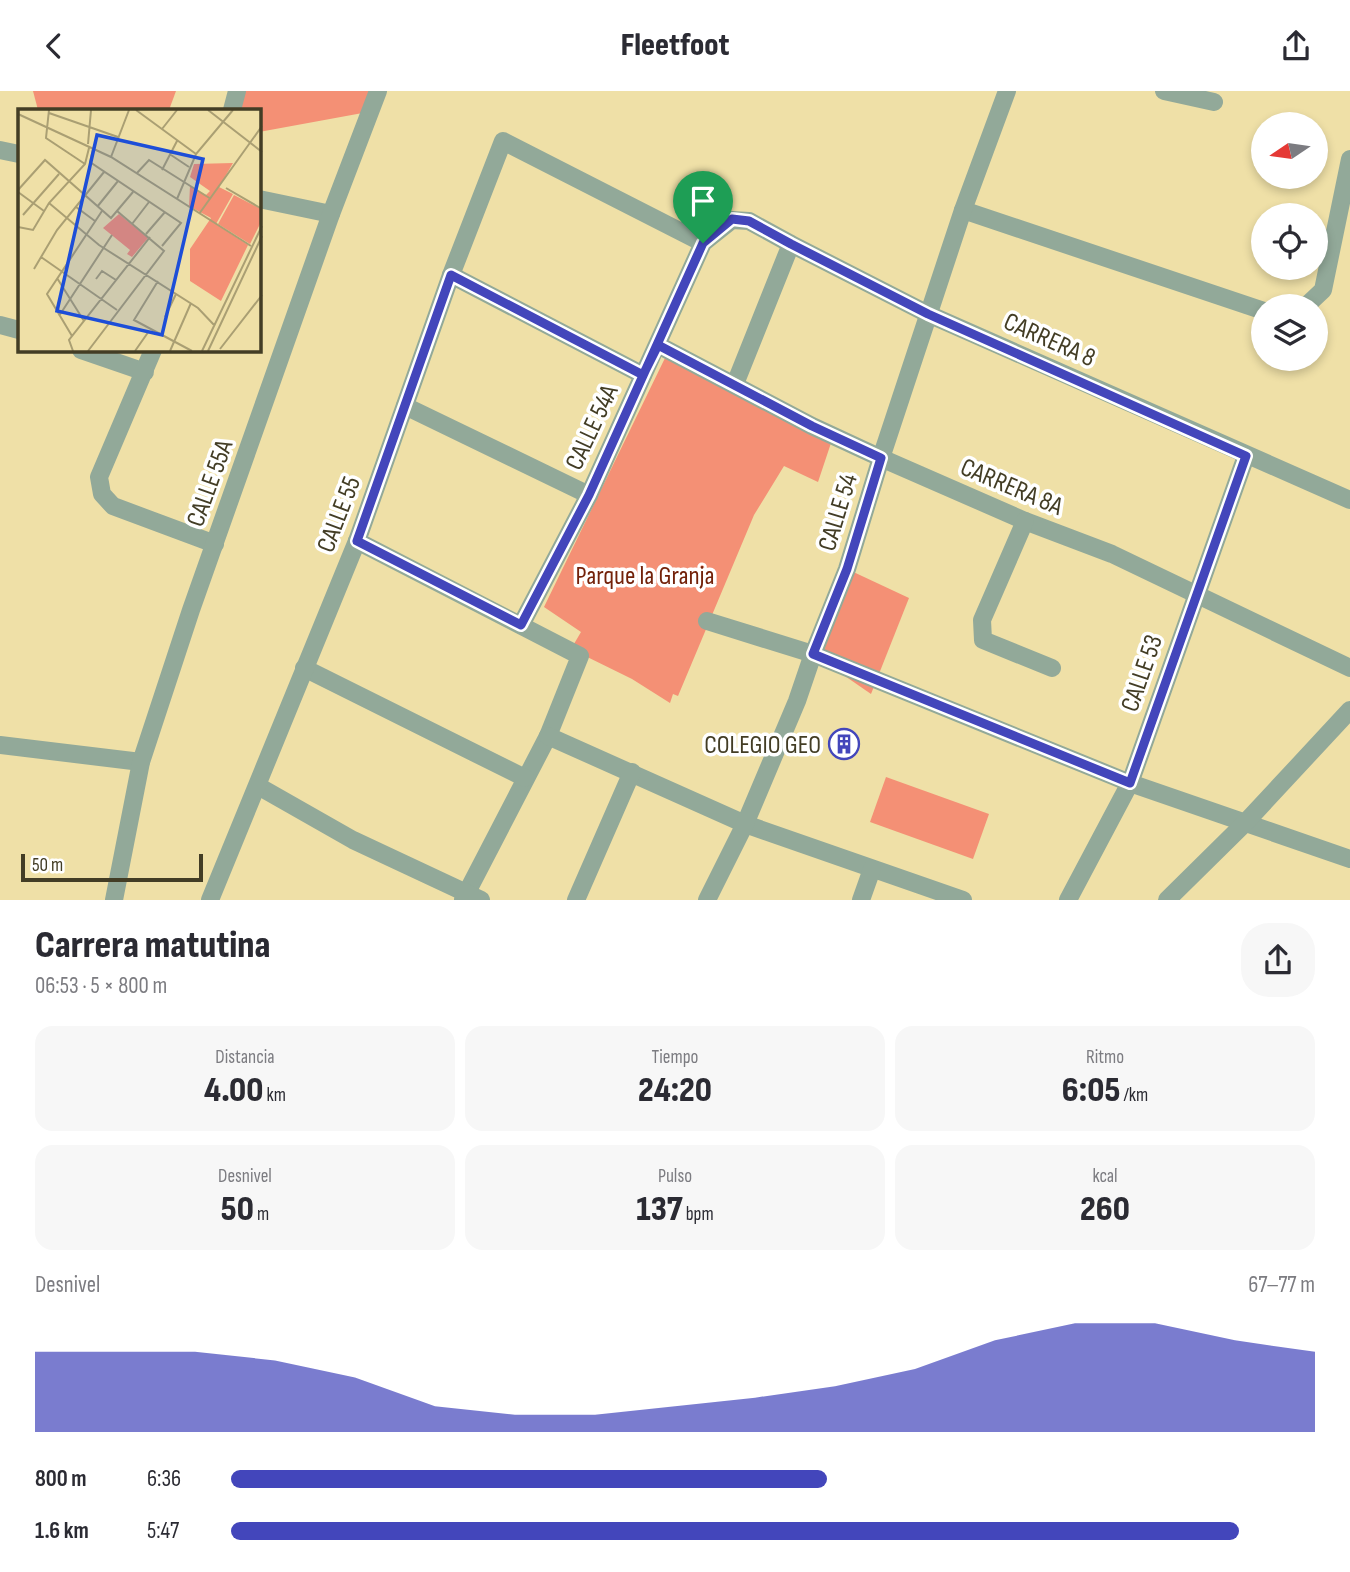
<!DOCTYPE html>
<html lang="es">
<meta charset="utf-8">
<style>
body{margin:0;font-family:"Sofia Sans Condensed",sans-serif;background:#f7f7f7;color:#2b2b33;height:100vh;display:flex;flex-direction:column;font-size:26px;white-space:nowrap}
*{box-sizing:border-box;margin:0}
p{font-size:23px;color:#7c7c81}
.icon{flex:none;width:38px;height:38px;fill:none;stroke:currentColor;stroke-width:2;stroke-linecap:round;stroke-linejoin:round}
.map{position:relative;height:809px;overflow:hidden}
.panel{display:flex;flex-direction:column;background:#fff;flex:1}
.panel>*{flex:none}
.needle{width:46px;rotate:257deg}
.controls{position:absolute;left:1251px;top:21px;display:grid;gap:14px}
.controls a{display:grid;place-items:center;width:77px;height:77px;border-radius:50%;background:#fff;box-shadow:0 4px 10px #0003;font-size:35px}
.scale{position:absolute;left:21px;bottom:18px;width:182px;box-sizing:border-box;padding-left:7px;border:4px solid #433d25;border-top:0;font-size:19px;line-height:24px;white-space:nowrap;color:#433d25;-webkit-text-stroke:5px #fff;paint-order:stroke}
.pin{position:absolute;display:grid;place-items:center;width:60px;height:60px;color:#fff;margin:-72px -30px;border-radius:50% 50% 50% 0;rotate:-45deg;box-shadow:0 0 7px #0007}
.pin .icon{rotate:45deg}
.round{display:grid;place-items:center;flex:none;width:74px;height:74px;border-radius:28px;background:#f7f7f7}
.overview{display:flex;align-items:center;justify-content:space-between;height:119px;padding:0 35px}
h1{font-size:38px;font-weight:800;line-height:52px}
.figures{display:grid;grid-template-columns:repeat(3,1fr);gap:10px;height:119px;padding:7px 35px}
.figures div{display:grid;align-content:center;border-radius:18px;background:#f7f7f7;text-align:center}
.figures b{font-size:35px;font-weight:800}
.figures small{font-size:19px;font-weight:400}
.figures p{font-size:19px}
.chart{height:196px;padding:14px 35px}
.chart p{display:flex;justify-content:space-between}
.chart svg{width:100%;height:126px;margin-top:7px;fill:#4346bb;opacity:.7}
ul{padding:0 35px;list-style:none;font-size:23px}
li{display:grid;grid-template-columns:112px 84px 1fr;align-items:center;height:52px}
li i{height:18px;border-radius:9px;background:#4346bb}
header{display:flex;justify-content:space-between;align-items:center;height:91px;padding:0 35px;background:#fff;font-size:32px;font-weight:800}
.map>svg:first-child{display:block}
.green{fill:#f49075}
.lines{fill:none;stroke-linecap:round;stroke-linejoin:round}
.minor{stroke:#92a999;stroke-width:18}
.route-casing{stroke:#fff;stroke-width:14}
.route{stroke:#4346bb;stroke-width:9}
.labels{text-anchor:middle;stroke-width:7;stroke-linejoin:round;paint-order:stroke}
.street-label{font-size:26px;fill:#433d25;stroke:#fff}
.park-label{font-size:26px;fill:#73220a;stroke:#fff}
.poi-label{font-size:26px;fill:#433d25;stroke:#fff;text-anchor:end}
.inset-road{fill:none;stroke:#aa9f73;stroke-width:2}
.view{fill:#1d4ed8;fill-opacity:0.15;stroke:#1d4ed8;stroke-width:3.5}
.inset-edge{fill:none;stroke:#433d25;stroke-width:3.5}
</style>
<header><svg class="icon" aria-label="back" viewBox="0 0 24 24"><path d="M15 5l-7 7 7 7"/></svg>Fleetfoot<svg class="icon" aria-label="share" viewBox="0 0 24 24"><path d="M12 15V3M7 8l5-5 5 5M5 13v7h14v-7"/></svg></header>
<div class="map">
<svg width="1350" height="809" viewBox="0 0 1350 809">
<rect width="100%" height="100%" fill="#efe0a7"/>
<!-- green -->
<g class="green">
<polygon points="33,0 176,0 169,19 38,19"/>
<polygon points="232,0 375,0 368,21 259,41 259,19 227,19"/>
<polygon points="665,267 832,349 818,391 784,375 754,424 678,605 673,603 670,612 632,588 571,558 581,541 544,516"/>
<polygon points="847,478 909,507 871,603 813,563"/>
<polygon points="886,686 989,723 973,768 870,731"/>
</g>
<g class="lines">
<!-- minor -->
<g class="minor">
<polyline points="1164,0 1214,11"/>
<polyline points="232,19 237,0"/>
<polyline points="0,59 19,63"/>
<polyline points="259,108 331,123"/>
<polyline points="963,119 1264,220"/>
<polyline points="451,184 643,284"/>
<polyline points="1306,215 1323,199 1350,68"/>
<polyline points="0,234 19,239"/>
<polyline points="658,254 812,335 881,367 1025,430 1112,463 1350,577"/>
<polyline points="81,259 145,281"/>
<polyline points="153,259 99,386 102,403 113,415 215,453"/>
<polyline points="735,293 791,153"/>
<polyline points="405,315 589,404"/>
<polyline points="1025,430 982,529 983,549 1052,577"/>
<polyline points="357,450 580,565 548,645 463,809"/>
<polyline points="707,530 813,563 1130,692 1350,768"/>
<polyline points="521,534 589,404 703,152 732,129 749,130 791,153 928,223 1350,409"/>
<polyline points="304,577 525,687"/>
<polyline points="548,645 745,733 963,809"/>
<polyline points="0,654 141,671"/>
<polyline points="258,695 353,749 481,809"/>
<polyline points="114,809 141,671 191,519 331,123 378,0"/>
<polyline points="210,809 357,450 451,184 503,50 703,152"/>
<polyline points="576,809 632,681"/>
<polyline points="707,809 745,733 797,610 813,563 847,478 881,367 963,119 1007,0"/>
<polyline points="861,809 872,778"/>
<polyline points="1068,809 1130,692 1246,365"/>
<polyline points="1167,809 1245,732 1350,619"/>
</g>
</g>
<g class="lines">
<!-- route casing -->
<g class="route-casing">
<polyline id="route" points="703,152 589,404 521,534 357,450 451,184 643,284 658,254 812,335 881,367 847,478 813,563 1130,692 1246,365 928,223 791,153 749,130 732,128 703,152"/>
</g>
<!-- route -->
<use href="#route" class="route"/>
</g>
<!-- icons -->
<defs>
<g id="building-ring" transform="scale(1.575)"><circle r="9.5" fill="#fff" stroke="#4346bb" stroke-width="1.5"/><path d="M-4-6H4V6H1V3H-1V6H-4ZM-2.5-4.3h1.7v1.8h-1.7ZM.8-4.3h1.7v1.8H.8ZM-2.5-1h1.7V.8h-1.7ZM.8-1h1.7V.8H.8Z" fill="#4346bb"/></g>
</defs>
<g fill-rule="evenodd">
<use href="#building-ring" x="844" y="653"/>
</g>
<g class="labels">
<!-- street labels -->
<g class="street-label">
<text transform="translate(1050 248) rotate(24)" y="9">CARRERA 8</text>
<text transform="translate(591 336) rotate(-65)" y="9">CALLE 54A</text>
<text transform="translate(209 392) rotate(-70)" y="9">CALLE 55A</text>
<text transform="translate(1012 395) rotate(23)" y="9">CARRERA 8A</text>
<text transform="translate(837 421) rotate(-73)" y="9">CALLE 54</text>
<text transform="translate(338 423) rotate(-69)" y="9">CALLE 55</text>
<text transform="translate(1141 582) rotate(-71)" y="9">CALLE 53</text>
</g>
<!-- park labels -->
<g class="park-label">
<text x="645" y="493">Parque la Granja</text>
</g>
<!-- poi labels -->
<g class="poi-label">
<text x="821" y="662">COLEGIO GEO</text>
</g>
</g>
<!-- overview -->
<g transform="translate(18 18)">
<rect width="243" height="243" fill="#efe0a7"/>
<path d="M215,54L201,78L215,85L198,115L230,136L203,192L172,172V140L193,109L171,97L172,77L188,86L192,82L172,68L176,55ZM216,86L243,100V113L232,135L200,115ZM101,105L130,129L114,148L109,145L112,141L85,119Z" fill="#f49075"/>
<path class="inset-road" d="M31,1L28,29L67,55M118,1L178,45M190,1L244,43M31,4L100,28M0,5L93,48L233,137M144,20L159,1M70,35L73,1M75,40L72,53L163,114L144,137M153,46L171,58M93,48L111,1M144,61L159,32M119,64L131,51L193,90M208,79L244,100M0,81L27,51L93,109L115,83M0,83L26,102M159,90L178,45L215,1M31,94L81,136L180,199L197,217M58,98L77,112M79,98L100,72M181,105L244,17M5,106L41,65M114,115L131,93M0,118L15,121L31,94L67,55L71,39M128,125L147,103M23,148L99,201M16,160L39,121L86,63M39,169L66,212M78,170L84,162L98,171M140,172L116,211L174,242M41,207L94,126M147,208L158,185M54,227L29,185L84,102M202,240L244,186M55,242L51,231L132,128M70,242L146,142L99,102M117,242L131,222M152,242L173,194M184,242L244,117M190,242L244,127"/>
<path class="view" d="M79,26L185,50L144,226L39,202Z"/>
<rect width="243" height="243" class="inset-edge"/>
</g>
</svg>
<div class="controls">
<a><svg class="needle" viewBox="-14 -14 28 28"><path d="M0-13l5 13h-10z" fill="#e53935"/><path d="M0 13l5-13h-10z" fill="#7c7c81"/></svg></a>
<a><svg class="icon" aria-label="locate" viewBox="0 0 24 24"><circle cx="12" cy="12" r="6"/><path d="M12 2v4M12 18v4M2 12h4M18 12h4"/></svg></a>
<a><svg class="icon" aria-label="layers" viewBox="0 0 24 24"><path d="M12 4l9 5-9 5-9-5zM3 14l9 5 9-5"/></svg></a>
</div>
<div class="scale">50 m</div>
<div class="pin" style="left:703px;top:152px;background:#1e9e55"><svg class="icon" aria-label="arrive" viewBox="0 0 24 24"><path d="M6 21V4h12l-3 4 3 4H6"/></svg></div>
</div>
<section class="panel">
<div class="overview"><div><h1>Carrera matutina</h1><p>06:53 · 5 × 800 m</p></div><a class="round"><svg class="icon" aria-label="share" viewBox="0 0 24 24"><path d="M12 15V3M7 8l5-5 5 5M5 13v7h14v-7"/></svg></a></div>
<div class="figures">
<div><p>Distancia</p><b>4.00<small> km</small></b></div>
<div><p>Tiempo</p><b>24:20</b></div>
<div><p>Ritmo</p><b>6:05<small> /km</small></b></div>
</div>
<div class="figures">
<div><p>Desnivel</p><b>50<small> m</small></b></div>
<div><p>Pulso</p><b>137<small> bpm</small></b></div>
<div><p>kcal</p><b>260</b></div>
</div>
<div class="chart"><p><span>Desnivel</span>67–77 m</p>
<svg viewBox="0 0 160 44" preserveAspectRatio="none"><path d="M0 44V16L10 16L20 16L30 19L40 25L50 35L60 38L70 38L80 35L90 32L100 28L110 22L120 12L130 6L140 6L150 12L160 16V44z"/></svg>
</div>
<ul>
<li><b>800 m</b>6:36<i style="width:55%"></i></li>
<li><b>1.6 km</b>5:47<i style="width:93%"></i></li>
</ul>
</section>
